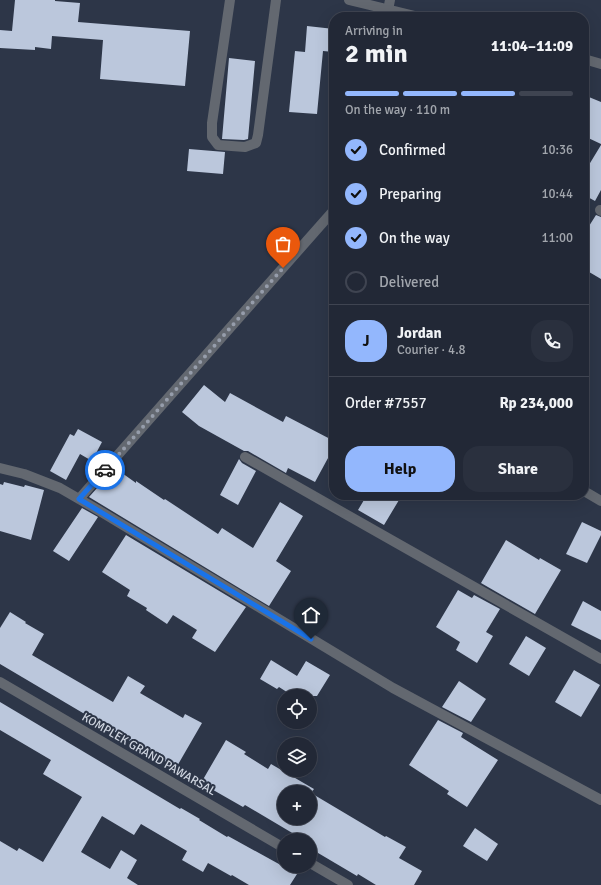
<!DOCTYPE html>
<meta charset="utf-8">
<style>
:root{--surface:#222836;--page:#2a303e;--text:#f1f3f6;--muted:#a2a6ad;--line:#3f4451;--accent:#93b7fd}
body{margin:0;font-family:Signika,sans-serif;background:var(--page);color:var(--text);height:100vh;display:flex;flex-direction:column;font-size:15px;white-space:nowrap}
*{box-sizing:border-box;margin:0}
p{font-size:13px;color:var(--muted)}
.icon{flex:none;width:22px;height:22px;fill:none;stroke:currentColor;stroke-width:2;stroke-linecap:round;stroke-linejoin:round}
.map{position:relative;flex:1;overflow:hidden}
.drawer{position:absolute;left:329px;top:12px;width:260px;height:488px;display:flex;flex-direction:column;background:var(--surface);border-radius:16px;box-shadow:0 4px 16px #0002,0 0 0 1px var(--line)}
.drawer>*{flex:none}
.fabs{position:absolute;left:277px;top:689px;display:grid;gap:8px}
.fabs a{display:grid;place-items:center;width:40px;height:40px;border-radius:50%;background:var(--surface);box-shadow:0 4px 16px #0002,0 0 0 1px var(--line);font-size:20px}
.pin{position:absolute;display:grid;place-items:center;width:34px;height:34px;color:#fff;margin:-41px -17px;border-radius:50% 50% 50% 0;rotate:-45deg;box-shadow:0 0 4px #0007}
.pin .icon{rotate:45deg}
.courier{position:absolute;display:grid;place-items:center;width:40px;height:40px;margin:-20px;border:3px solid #1a73e8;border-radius:50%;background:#fff;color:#222;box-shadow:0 1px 5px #0007}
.overview em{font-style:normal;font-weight:700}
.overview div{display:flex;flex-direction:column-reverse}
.overview{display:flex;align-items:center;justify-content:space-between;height:68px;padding:0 16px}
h1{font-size:26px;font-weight:700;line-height:30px}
.bar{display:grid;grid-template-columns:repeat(4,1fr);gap:6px 4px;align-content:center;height:48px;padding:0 16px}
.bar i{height:5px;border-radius:3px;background:var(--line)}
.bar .active{background:var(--accent)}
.bar p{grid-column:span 4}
.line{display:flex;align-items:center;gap:10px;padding:0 16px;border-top:1px solid var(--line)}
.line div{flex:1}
.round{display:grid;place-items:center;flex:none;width:42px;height:42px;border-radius:16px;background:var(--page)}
ol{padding:0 16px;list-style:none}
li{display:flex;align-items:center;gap:12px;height:44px}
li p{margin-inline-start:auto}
li .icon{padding:4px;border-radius:50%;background:var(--accent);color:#111;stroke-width:4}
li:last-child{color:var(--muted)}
li i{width:22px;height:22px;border:2px solid var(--line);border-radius:50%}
.action{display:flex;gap:8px;margin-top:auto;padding:8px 16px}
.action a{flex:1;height:46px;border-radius:16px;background:var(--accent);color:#111;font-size:16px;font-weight:700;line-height:46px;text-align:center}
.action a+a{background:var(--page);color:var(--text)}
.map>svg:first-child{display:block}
.building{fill:#bbc7dc;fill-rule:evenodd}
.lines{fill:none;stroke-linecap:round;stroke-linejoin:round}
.minor{stroke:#636870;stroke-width:10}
.done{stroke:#969dab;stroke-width:4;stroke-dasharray:0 7.2}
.route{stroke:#1a73e8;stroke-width:5}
.labels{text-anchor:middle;stroke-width:4;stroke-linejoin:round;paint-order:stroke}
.street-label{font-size:12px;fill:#cfd5e0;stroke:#2d3648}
</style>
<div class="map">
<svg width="601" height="885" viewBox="0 0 601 885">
<rect width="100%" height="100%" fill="#2d3648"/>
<path class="building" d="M15,0H55V1L80,3L78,22L190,31L185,86L100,79L103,40L52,36L51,49L35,47V50L0,48V30L12,31Z
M307,26L334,29V52L323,51L317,114L289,112L295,51L305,52Z
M229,58L255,61L248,139L244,140L222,139Z
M584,95L601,102V144L584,136Z
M601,145V190L595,201L584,195V173Z
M189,149L225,152L223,174L187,171Z
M596,215L601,217V279L584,269V234Z
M204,385L225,402L230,393L283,422L286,416L334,441V447L315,482L288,468L286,473L248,451H244L199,426L182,412Z
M78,429L102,442L92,461L80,454L66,480L50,471L70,434L74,436Z
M239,459L242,463L256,471L238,505L220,495Z
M115,468L136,483V481L164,500L165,499L218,534L222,528L253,548L280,502L303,516L276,561L291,571L269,606L89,497Z
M4,482L24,487L25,485L44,490L31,540L0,531V484L3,485Z
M367,495H402L384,525L358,510Z
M82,508L98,517L69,561L53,551Z
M582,522L601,531V535L587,563L566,554Z
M126,535L246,607L215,652L192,638L197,630L173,615L167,624L146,610L147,608L127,596L130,590L102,572Z
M506,540L539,560L540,558L561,570L535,614L481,583Z
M458,590L472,598L474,595L500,609L486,632L493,636L477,663L456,650L460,642L436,627Z
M583,601L601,611V640L571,625Z
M10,612L26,622L25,623L44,634L32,655L113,702L128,676L145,686L140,693L183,718L185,714L202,723L176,768L0,664V628Z
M526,636L546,648L529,676L509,664Z
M271,660L297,676L306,661L330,675L317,696H293L279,687L277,689L260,679Z
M574,670L600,685L581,717L555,702Z
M459,681L486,699L471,722L442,707Z
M0,702L180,809L181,808L200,819L199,820L227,837L228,836L297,874L290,885H249L232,875L231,876L208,863L203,872L182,860L187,851L141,824L134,835L102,816L81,852L110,869L121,850L137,860L127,878L138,885H0V841L17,851L19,848L43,862L82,797L43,774L51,760L0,730Z
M438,720L463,733L461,737L498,760L467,807L447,794L449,791L409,765Z
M226,740L246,752L244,754L268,769L271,764L314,789L311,793L385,837L386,836L406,847L399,858L422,871L414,885H376L358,874L357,876L313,850L315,847L310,844V840H303L294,834L245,805L243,807L201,783ZM284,792H310V818H284Z
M475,828L498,844L487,861L463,846Z"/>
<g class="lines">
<path class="minor" d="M230,0L212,123V137L218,145L245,147L256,143L258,135L276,0
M349,0L419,17
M388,10L390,0
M584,59L601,64
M600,210L601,211
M245,457L601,659
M0,468L24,474L60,488L93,507L393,688L601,800
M584,491L601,501
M79,499L334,210
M0,682L284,848
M310,863L348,885"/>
</g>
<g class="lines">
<path class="done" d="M105,470L283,268"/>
<path class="route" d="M105,470L79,499L311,639"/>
</g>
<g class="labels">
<g class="street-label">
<text transform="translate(149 754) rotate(30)" y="4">KOMPLEK GRAND PAWARSAL</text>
</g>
</g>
</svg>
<div class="fabs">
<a><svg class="icon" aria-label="locate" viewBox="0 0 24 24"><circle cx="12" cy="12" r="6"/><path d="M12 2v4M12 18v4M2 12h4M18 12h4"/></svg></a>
<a><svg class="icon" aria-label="layers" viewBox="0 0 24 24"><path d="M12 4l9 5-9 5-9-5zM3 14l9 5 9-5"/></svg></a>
<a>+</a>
<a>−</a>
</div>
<div class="pin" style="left:283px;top:268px;background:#ea580c"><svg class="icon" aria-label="bag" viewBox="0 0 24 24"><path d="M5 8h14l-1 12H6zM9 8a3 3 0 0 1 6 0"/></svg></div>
<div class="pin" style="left:311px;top:639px;background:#1f2937"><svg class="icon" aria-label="home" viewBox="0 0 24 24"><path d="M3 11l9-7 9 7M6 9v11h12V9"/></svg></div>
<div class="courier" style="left:105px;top:470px"><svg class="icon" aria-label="car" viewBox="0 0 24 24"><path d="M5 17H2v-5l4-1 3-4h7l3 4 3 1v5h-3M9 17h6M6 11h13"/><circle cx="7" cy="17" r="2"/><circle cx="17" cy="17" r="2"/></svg></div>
<section class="drawer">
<div class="overview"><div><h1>2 min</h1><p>Arriving in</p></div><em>11:04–11:09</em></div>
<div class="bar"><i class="active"></i><i class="active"></i><i class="active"></i><i></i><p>On the way · 110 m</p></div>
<ol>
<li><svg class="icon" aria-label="check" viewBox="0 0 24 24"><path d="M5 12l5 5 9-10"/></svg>Confirmed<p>10:36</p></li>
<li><svg class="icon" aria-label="check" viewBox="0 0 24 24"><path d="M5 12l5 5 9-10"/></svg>Preparing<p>10:44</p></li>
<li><svg class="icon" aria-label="check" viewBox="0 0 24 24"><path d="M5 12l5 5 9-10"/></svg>On the way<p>11:00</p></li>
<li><i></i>Delivered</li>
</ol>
<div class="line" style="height:72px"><b class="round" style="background:var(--accent);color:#111">J</b><div><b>Jordan</b><p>Courier · 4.8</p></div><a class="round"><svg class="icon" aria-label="phone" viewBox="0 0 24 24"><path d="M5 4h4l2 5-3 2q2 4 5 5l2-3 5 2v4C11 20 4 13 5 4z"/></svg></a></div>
<div class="line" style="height:52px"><div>Order #7557</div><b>Rp 234,000</b></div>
<div class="action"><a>Help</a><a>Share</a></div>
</section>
</div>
